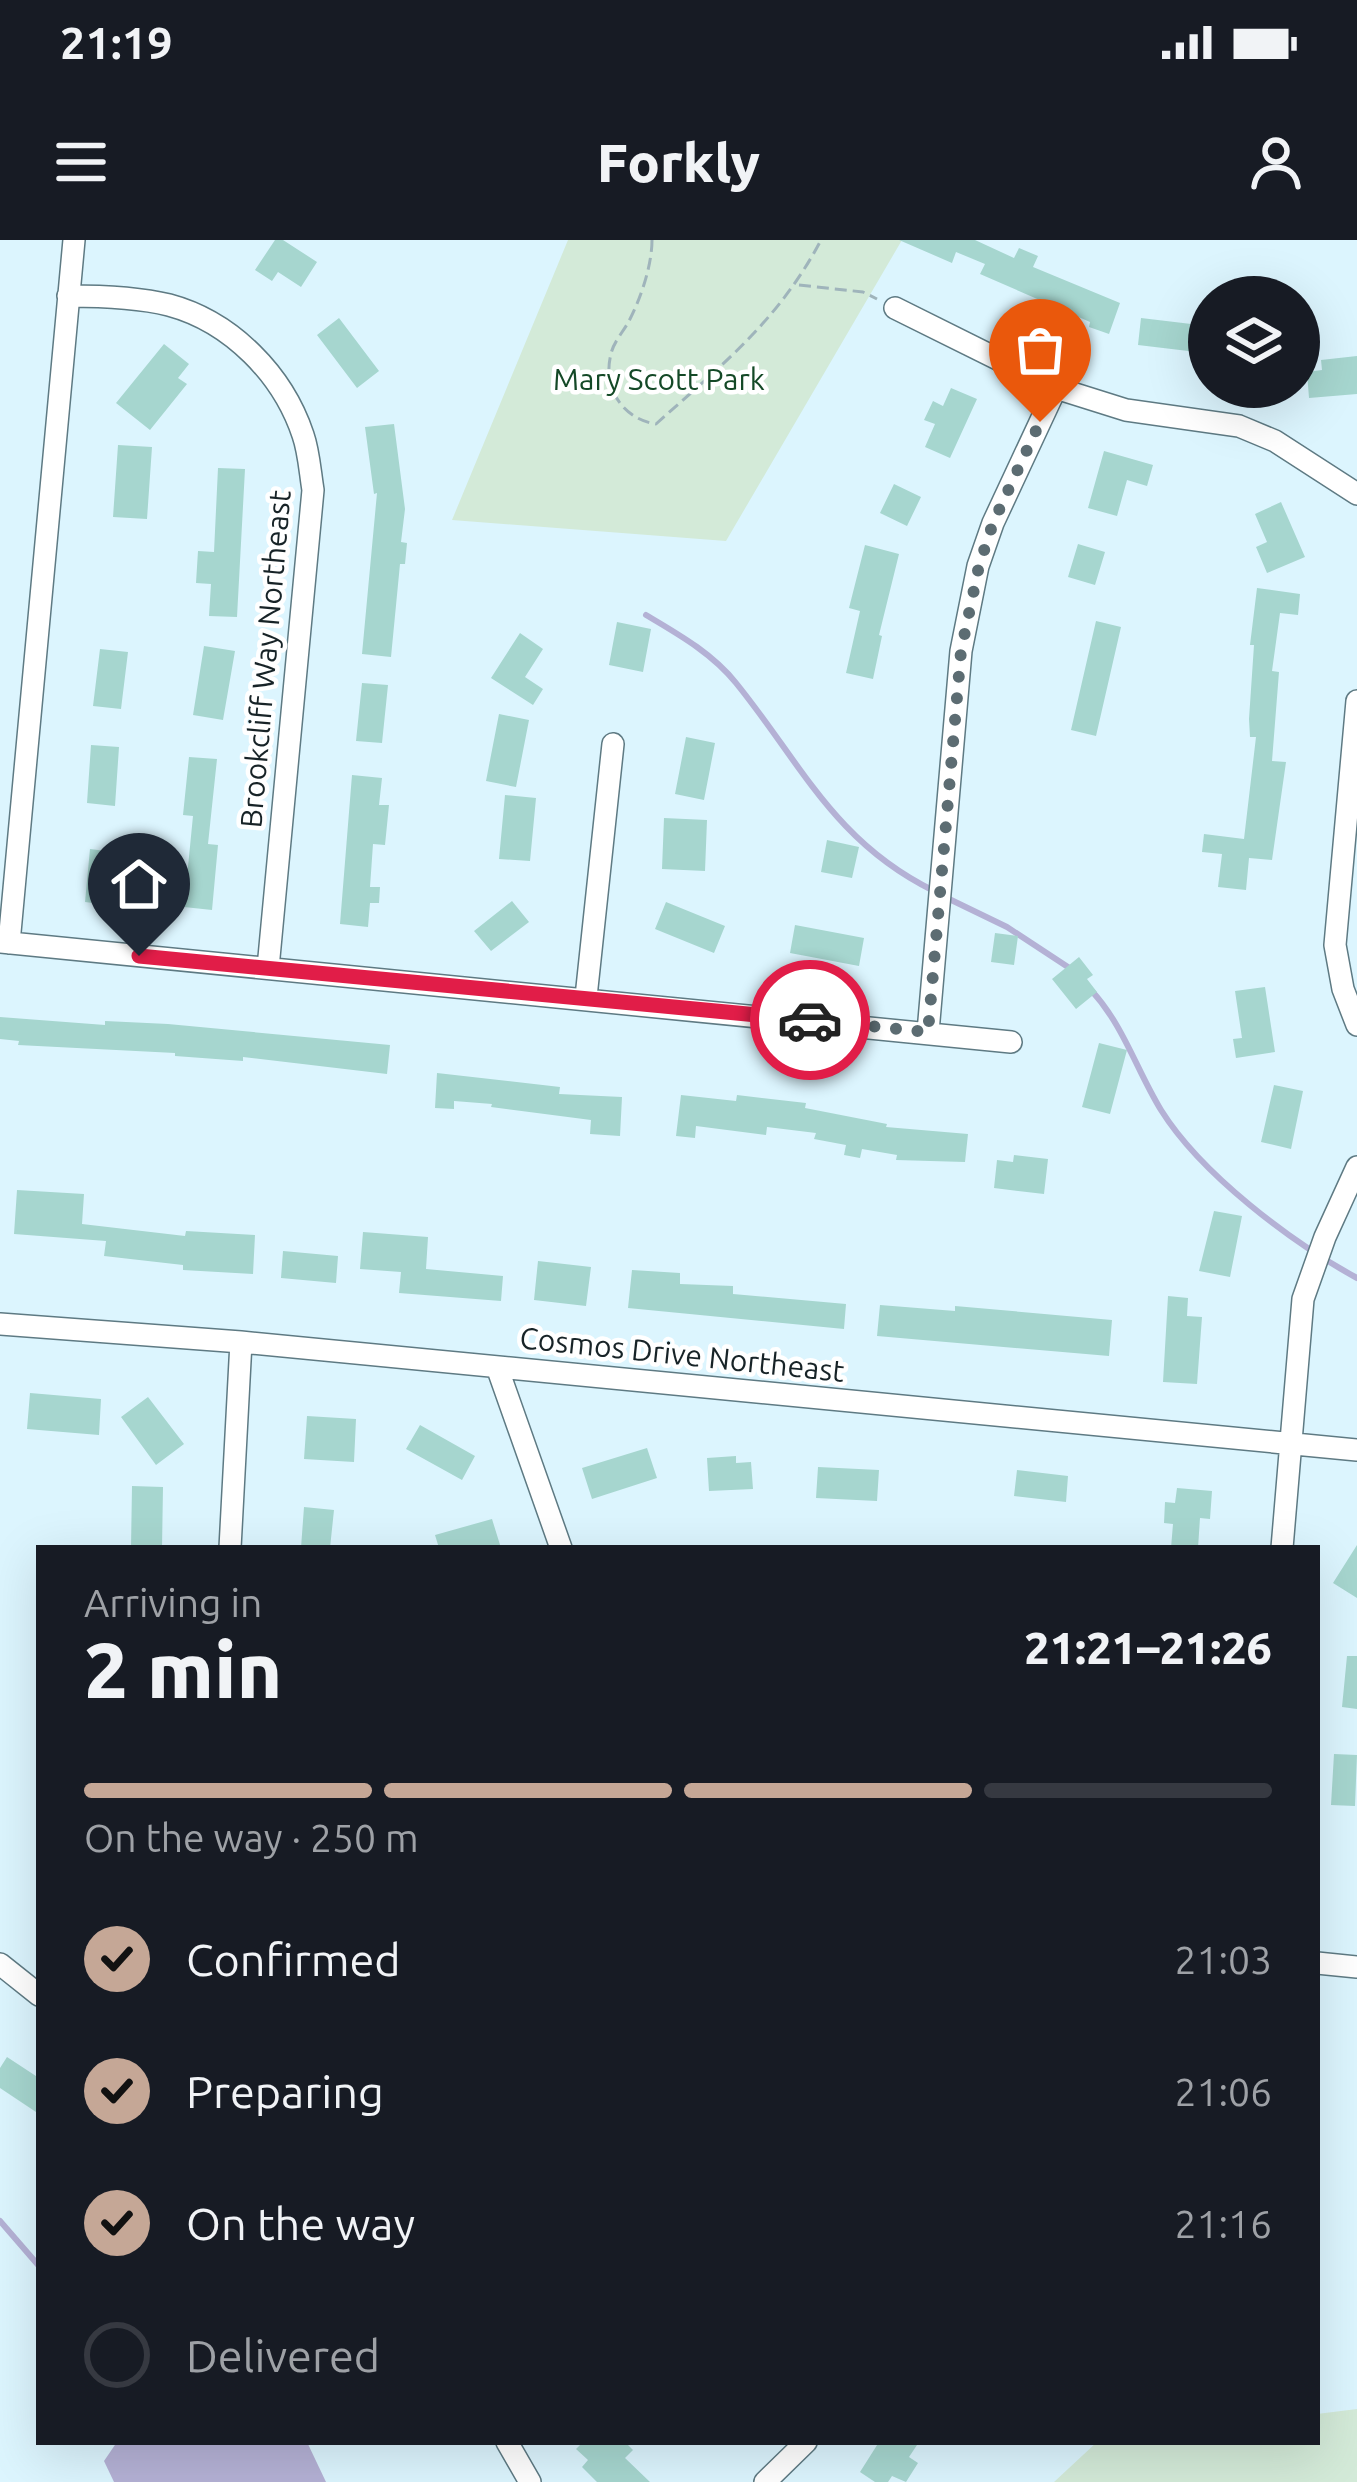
<!DOCTYPE html>
<meta charset="utf-8">
<style>
:root{--surface:#171b24;--page:#20242c;--text:#f1f3f6;--muted:#9ea1a6;--line:#363941;--accent:#c5a796}
body{margin:0;font-family:Ubuntu,sans-serif;background:var(--page);color:var(--text);height:100vh;display:flex;flex-direction:column;font-size:45px;white-space:nowrap}
*{box-sizing:border-box;margin:0}
p{font-size:39px;color:var(--muted)}
.icon{flex:none;width:66px;height:66px;fill:none;stroke:currentColor;stroke-width:2;stroke-linecap:round;stroke-linejoin:round}
.map{position:relative;flex:1;overflow:hidden}
.drawer{position:absolute;left:36px;top:1305px;width:1284px;height:900px;display:flex;flex-direction:column;background:var(--surface);border-radius:0px;box-shadow:0 12px 48px #0002}
.drawer>*{flex:none}
.tools{position:absolute;left:1188px;top:36px;display:grid;gap:24px}
.tools a{display:grid;place-items:center;width:132px;height:132px;border-radius:50%;background:var(--surface);box-shadow:0 12px 48px #0002;font-size:60px}
.pin{position:absolute;display:grid;place-items:center;width:102px;height:102px;color:#fff;margin:-123px -51px;border-radius:50% 50% 50% 0;rotate:-45deg;box-shadow:0 0 12px #0007}
.pin .icon{rotate:45deg}
.courier{position:absolute;display:grid;place-items:center;width:120px;height:120px;margin:-60px;border:9px solid #e11d48;border-radius:50%;background:#fff;color:#222;box-shadow:0 3px 15px #0007}
.summary em{font-style:normal;font-weight:800}
.summary div{display:flex;flex-direction:column-reverse}
.summary{display:flex;align-items:center;justify-content:space-between;height:204px;padding:0 48px}
h1{font-size:78px;font-weight:800;line-height:90px}
.bar{display:grid;grid-template-columns:repeat(4,1fr);gap:18px 12px;align-content:center;height:144px;padding:0 48px}
.bar i{height:15px;border-radius:9px;background:var(--line)}
.bar .selected{background:var(--accent)}
.bar p{grid-column:span 4}
ol{padding:0 48px;list-style:none}
li{display:flex;align-items:center;gap:36px;height:132px}
li p{margin-inline-start:auto}
li .icon{padding:12px;border-radius:50%;background:var(--accent);color:#111;stroke-width:4}
li:last-child{color:var(--muted)}
li i{width:66px;height:66px;border:6px solid var(--line);border-radius:50%}
.status{display:flex;justify-content:space-between;align-items:center;height:84px;padding:0 60px;background:var(--surface);direction:ltr}
.status svg{height:33px;fill:currentColor}
header{display:flex;justify-content:space-between;align-items:center;height:156px;padding:0 48px;background:var(--surface);font-size:54px;font-weight:800}
.map>svg:first-child{display:block}
.green{fill:#d3ead8}
.water{fill:#b4b1d5}
.lines{fill:none;stroke-linecap:round;stroke-linejoin:round}
.stream{stroke:#b4b1d5;stroke-width:6}
.building{fill:#a6d6cf}
.minor-casing{stroke:#5e7a83;stroke-width:24}
.path{stroke:#9fb4bb;stroke-width:3;stroke-dasharray:12 6;stroke-linecap:butt}
.minor{stroke:#fff;stroke-width:21}
.done{stroke:#5c6c72;stroke-width:12;stroke-dasharray:0 21.6}
.route{stroke:#e11d48;stroke-width:15}
.labels{text-anchor:middle;stroke-width:9;stroke-linejoin:round;paint-order:stroke}
.park-label{font-size:30px;fill:#144927;stroke:#fff}
.street-label{font-size:30px;fill:#172327;stroke:#fff}
</style>
<div class="status"><b>21:19</b><svg viewBox="0 0 49 12"><path d="M0 12V9h3v3zM5 12V6h3v6zM10 12V3h3v9zM15 12V0h3v12zM26 1h20v11H26zM47 4h2v5h-2z"/></svg></div>
<header><svg class="icon" aria-label="menu" viewBox="0 0 24 24"><path d="M4 6h16M4 12h16M4 18h16"/></svg>Forkly<svg class="icon" aria-label="person" viewBox="0 0 24 24"><circle cx="12" cy="8" r="4"/><path d="M4 21q1-7 8-7t8 7"/></svg></header>
<div class="map">
<svg width="1357" height="2242" viewBox="0 0 1357 2242">
<rect width="100%" height="100%" fill="#dcf5fe"/>
<path class="green" d="M568,0H902L726,301L452,280Z
M1357,2169V2242H1054L1097,2202H1317V2174Z"/>
<path class="water" d="M117,2202H307L326,2242H114L104,2221Z"/>
<g class="lines">
<path class="stream" d="M646,375C678,394 712,413 736,443C801,523 834,602 934,651
M945,657L1007,687L1074,731
M1091,750C1124,786 1136,829 1161,870C1201,934 1291,1002 1357,1038
M0,1981L39,2026"/>
</g>
<path class="building" d="M275,0H283L317,22L301,47L278,32L272,41L255,30Z
M899,0H975L1014,18L1019,8L1038,16L1033,27L1120,63L1109,94L1089,87L1090,82L980,34L985,24L956,12L952,23Z
M339,78L379,131L357,148L317,95Z
M1141,78L1208,86L1205,113L1138,105Z
M164,104L189,124L178,138L187,144L150,190L116,163Z
M1357,116V154L1309,158L1307,132L1322,130L1321,120Z
M951,148L977,159L950,218L925,207L935,184L924,180L933,161L943,166Z
M394,184L405,269L401,302L407,303L405,324H400L391,417L362,414L377,253L374,254L365,187Z
M118,205L152,207L147,279L113,277Z
M1104,211L1153,225L1147,246L1127,240L1117,276L1088,268Z
M218,228L245,229L237,377L209,376L211,344L196,343L198,311L214,312Z
M894,244L921,257L907,286L880,273Z
M1281,262L1305,317L1267,333L1256,307L1267,302L1255,274Z
M1078,304L1105,312L1095,345L1068,337Z
M865,305L899,314L879,395L882,396L873,439L846,433L860,371L849,368Z
M1257,348L1300,354L1298,375L1280,373L1272,431L1279,432L1272,521L1286,522L1272,620L1249,618L1246,650L1218,647L1222,614L1202,612L1204,594L1244,599L1256,497H1250L1249,479L1254,405H1250Z
M1096,381L1121,387L1096,496L1071,490Z
M617,382L651,389L643,432L609,425Z
M520,393L543,409L525,437L543,449L533,465L491,438Z
M204,406L235,411L223,480L193,475Z
M100,409L128,412L121,469L93,466Z
M362,443L388,445L382,503L356,501Z
M499,474L529,480L516,547L486,541Z
M686,497L715,503L704,560L675,554Z
M91,505L119,507L115,566L87,563Z
M189,517L217,519L208,604L218,605L212,670L184,667L193,576L183,575Z
M352,535L382,538L379,565H389L385,605L373,604L370,647H380L379,663H370L368,687L340,684Z
M505,555L536,558L530,621L499,619Z
M664,578L707,580L705,631L662,629Z
M827,600L859,607L852,638L821,632Z
M90,609L114,612L109,665L85,662Z
M512,661L529,682L491,711L474,691Z
M666,662L725,686L714,713L655,689Z
M795,685L864,698L859,726L790,713Z
M995,693L1018,696L1014,725L991,722Z
M1079,717L1093,735L1087,739L1097,752L1076,769L1052,739Z
M1265,747L1275,812L1236,818L1233,799L1242,798L1235,751Z
M0,777L105,785V781L168,784L390,805L387,834L243,817V821L175,816V813L18,805L19,801L0,799Z
M1099,803L1127,810L1110,874L1082,867Z
M437,833L560,847L559,854L622,857L620,896L590,894L591,880L491,867L492,864L454,861V869L435,868Z
M1274,845L1303,851L1291,909L1261,902Z
M681,855L736,861L737,855L806,863L805,868L887,884L886,887L968,894L965,922L896,920L897,915L862,909L860,918L844,915L846,905L814,899L816,893L767,887L766,895L696,886L695,898L676,896Z
M1014,915L1048,919L1044,954L994,948L997,920L1013,922Z
M17,950L84,954L82,984L185,996L186,991L255,995L253,1034L183,1030V1025L104,1016L106,1001L14,994Z
M1214,971L1242,976L1230,1037L1199,1031Z
M363,992L428,997L426,1029L503,1036L501,1061L399,1053L401,1032L360,1029Z
M283,1011L338,1016L336,1043L281,1038Z
M538,1021L591,1027L586,1066L534,1060Z
M632,1030L680,1033V1044L733,1046V1054L846,1064L844,1089L628,1068Z
M1168,1056L1188,1058L1187,1076L1202,1077L1197,1144L1163,1142Z
M880,1065L955,1071V1066L1112,1080L1109,1116L877,1096Z
M30,1153L101,1159L99,1195L27,1189Z
M148,1157L184,1204L156,1225L121,1177Z
M307,1176L356,1179L354,1222L304,1219Z
M420,1185L475,1216L462,1240L406,1209Z
M647,1208L657,1238L592,1259L582,1228Z
M736,1216V1223L751,1222L753,1249L709,1251L707,1218Z
M818,1227L879,1230L877,1261L816,1258Z
M1017,1230L1068,1236L1066,1262L1014,1256Z
M132,1246L163,1247L162,1308H131Z
M1177,1248L1212,1251L1210,1279L1200,1278L1198,1308H1171L1173,1284L1164,1283L1165,1262L1175,1263Z
M304,1267L334,1270L330,1308H301Z
M492,1279L501,1308H439L435,1295Z
M1357,1305V1358L1333,1343Z
M1347,1416H1357V1469L1342,1467Z
M1334,1514L1357,1515L1355,1566L1331,1565Z
M7,1817L39,1838V1874L0,1848V1828Z
M583,2202H625L633,2210L625,2218L650,2242H597L582,2227L588,2220L576,2209Z
M879,2202H919L909,2217L918,2223L906,2242L892,2236L888,2242H875L860,2232Z"/>
<g class="lines">
<g class="minor-casing">
<path id="minor" d="M68,56C101,56 137,57 169,65C232,82 283,135 303,195C309,212 310,232 313,250L268,728
M895,68L1056,148L1126,170L1239,186L1275,201L1357,254
M1357,461L1335,705L1343,749L1357,785
M0,702L1011,802
M9,703L74,0
M586,757L613,504
M928,792L961,411L978,326L993,283L1056,148
M0,1084L241,1102L1357,1210
M497,1127L561,1308
M230,1308L241,1102
M1282,1308L1303,1059L1325,997L1357,927
M1317,1723L1357,1727
M0,1724L39,1755
M507,2202L530,2242
M765,2242L806,2202"/>
</g>
<path class="path" d="M652,0C652,25 641,58 629,81C623,92 613,103 611,114C602,148 623,179 656,184C722,125 779,80 821,0
M799,45L863,52L877,59"/>
<use href="#minor" class="minor"/>
</g>
<g class="lines">
<path class="done" d="M810,780L928,792L961,411L979,326L993,283L1040,182"/>
<path class="route" d="M139,716L810,780"/>
</g>
<g class="labels">
<g class="park-label">
<text x="659" y="150">Mary Scott Park</text>
</g>
<g class="street-label">
<text transform="translate(266 419) rotate(-85)" y="10">Brookcliff Way Northeast</text>
<text transform="translate(682 1115) rotate(6)" y="10">Cosmos Drive Northeast</text>
</g>
</g>
</svg>
<div class="tools">
<a><svg class="icon" aria-label="layers" viewBox="0 0 24 24"><path d="M12 4l9 5-9 5-9-5zM3 14l9 5 9-5"/></svg></a>
</div>
<div class="pin" style="left:1040px;top:182px;background:#ea580c"><svg class="icon" aria-label="bag" viewBox="0 0 24 24"><path d="M5 8h14l-1 12H6zM9 8a3 3 0 0 1 6 0"/></svg></div>
<div class="pin" style="left:139px;top:716px;background:#1f2937"><svg class="icon" aria-label="home" viewBox="0 0 24 24"><path d="M3 11l9-7 9 7M6 9v11h12V9"/></svg></div>
<div class="courier" style="left:810px;top:780px"><svg class="icon" aria-label="car" viewBox="0 0 24 24"><path d="M5 17H2v-5l4-1 3-4h7l3 4 3 1v5h-3M9 17h6M6 11h13"/><circle cx="7" cy="17" r="2"/><circle cx="17" cy="17" r="2"/></svg></div>
<section class="drawer">
<div class="summary"><div><h1>2 min</h1><p>Arriving in</p></div><em>21:21–21:26</em></div>
<div class="bar"><i class="selected"></i><i class="selected"></i><i class="selected"></i><i></i><p>On the way · 250 m</p></div>
<ol>
<li><svg class="icon" aria-label="check" viewBox="0 0 24 24"><path d="M5 12l5 5 9-10"/></svg>Confirmed<p>21:03</p></li>
<li><svg class="icon" aria-label="check" viewBox="0 0 24 24"><path d="M5 12l5 5 9-10"/></svg>Preparing<p>21:06</p></li>
<li><svg class="icon" aria-label="check" viewBox="0 0 24 24"><path d="M5 12l5 5 9-10"/></svg>On the way<p>21:16</p></li>
<li><i></i>Delivered</li>
</ol>
</section>
</div>
